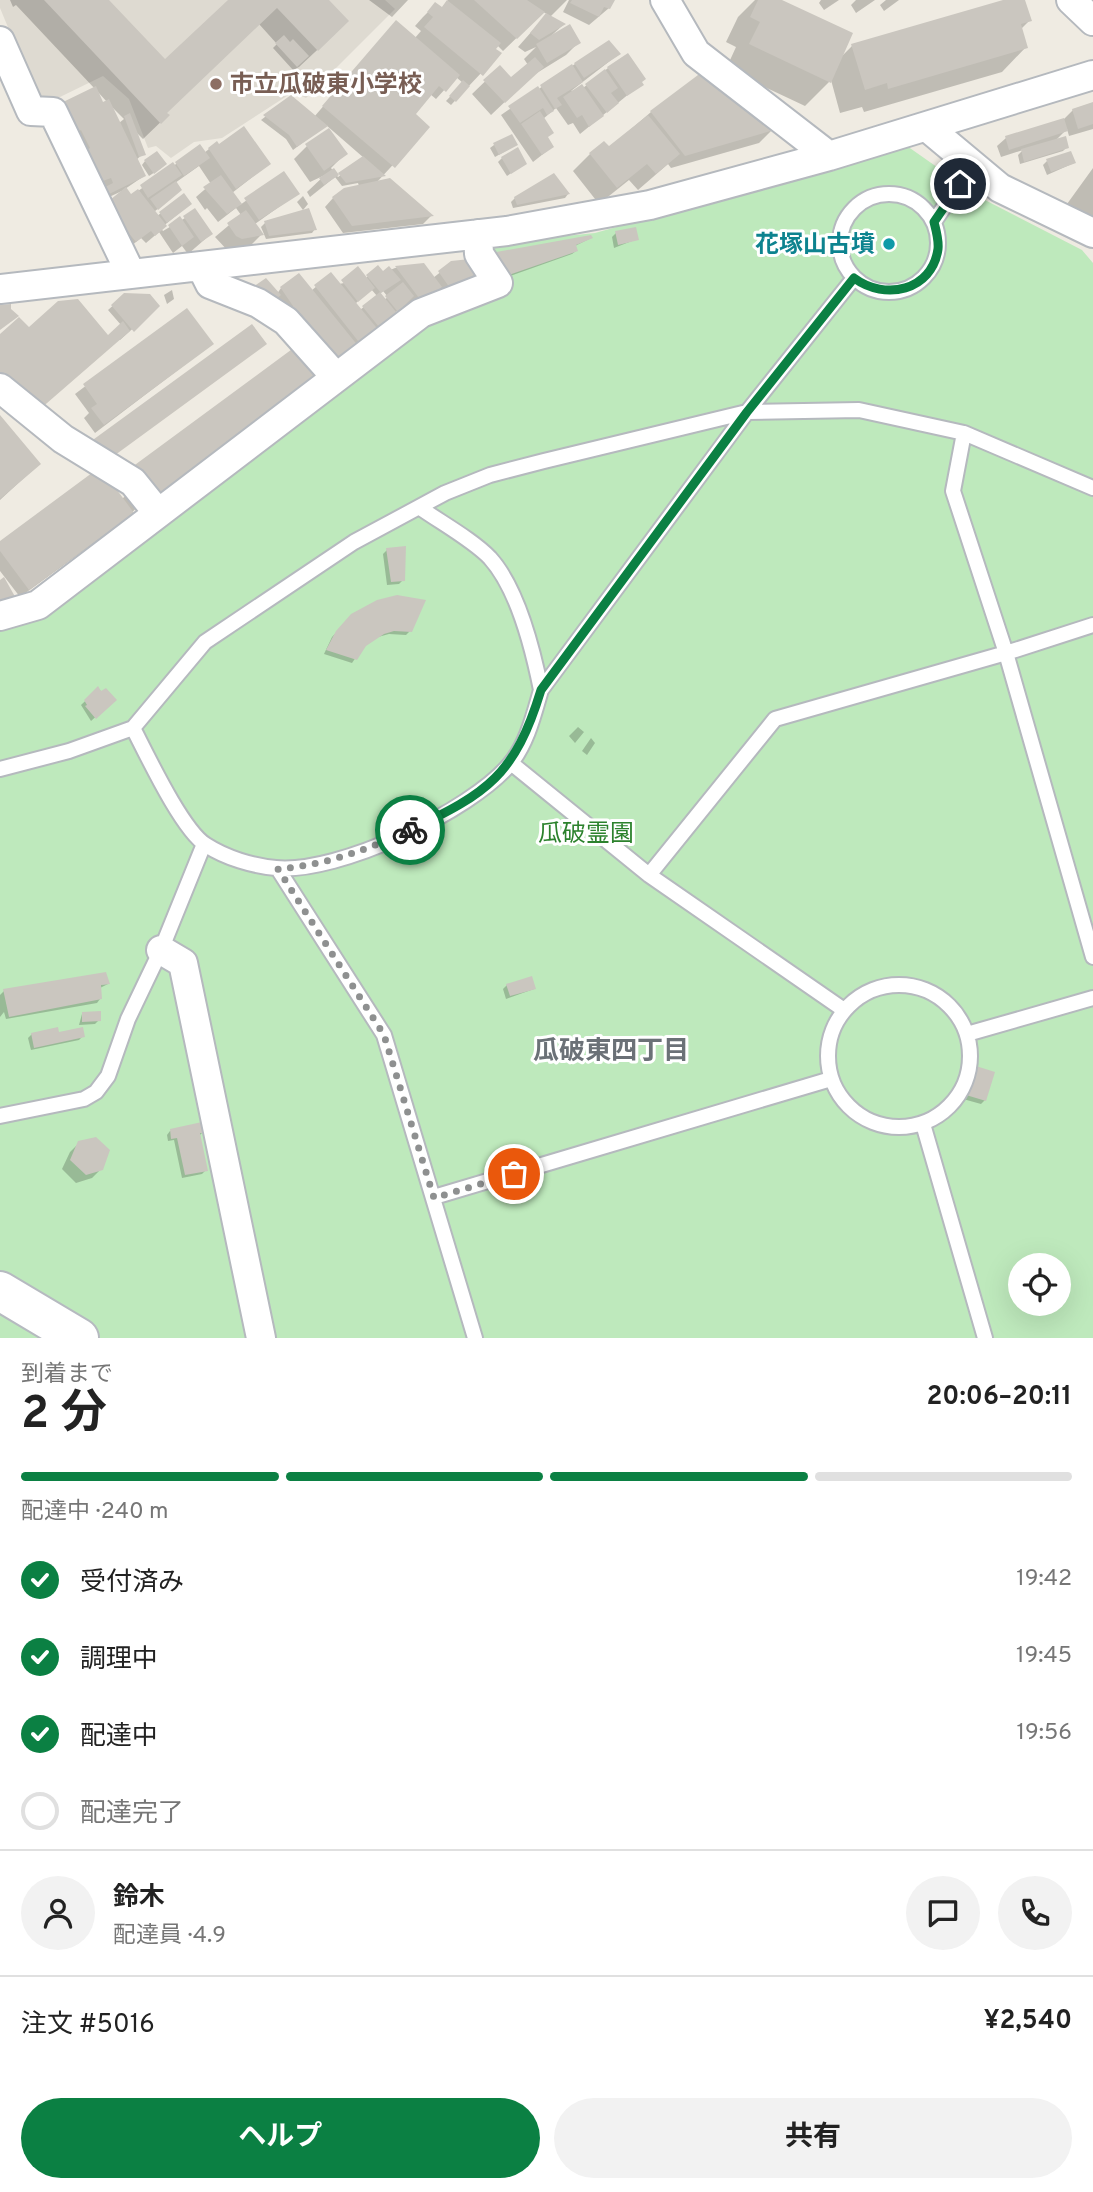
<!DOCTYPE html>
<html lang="ja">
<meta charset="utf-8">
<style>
:root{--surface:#fff;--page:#f2f2f2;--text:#222;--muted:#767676;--line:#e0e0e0;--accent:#0b8043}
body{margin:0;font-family:Overpass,"Noto Sans JP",sans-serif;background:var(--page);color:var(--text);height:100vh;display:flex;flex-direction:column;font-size:26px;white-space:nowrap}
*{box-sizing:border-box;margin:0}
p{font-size:23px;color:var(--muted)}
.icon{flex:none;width:38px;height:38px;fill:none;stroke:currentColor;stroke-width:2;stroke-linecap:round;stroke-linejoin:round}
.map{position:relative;height:1338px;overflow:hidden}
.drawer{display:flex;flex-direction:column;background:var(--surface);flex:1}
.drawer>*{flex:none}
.buttons{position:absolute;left:1008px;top:1253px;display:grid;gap:14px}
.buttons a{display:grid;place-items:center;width:63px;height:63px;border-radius:50%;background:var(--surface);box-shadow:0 7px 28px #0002;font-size:35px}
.pin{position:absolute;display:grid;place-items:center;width:60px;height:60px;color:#fff;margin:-30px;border:4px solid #fff;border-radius:50%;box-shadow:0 2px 7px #0007}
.courier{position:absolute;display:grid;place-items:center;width:70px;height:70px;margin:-35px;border:5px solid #0b8043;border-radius:50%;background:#fff;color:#222;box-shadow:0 2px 9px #0007}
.summary em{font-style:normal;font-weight:700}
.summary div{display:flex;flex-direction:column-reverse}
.summary{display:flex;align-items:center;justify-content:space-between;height:119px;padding:0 21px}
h1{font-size:46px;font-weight:700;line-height:52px}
.bar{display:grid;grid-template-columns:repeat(4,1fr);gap:10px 7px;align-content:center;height:84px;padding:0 21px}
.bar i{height:9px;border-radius:5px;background:var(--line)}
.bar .on{background:var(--accent)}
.bar p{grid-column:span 4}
.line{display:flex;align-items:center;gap:18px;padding:0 21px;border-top:2px solid var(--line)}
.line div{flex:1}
.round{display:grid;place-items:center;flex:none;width:74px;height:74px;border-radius:37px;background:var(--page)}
ol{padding:0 21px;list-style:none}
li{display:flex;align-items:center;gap:21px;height:77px}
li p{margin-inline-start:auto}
li .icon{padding:7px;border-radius:50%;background:var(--accent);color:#fff;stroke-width:4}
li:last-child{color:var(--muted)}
li i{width:38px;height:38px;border:4px solid var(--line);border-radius:50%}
.button{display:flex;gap:14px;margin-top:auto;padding:14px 21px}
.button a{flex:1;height:80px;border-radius:42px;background:var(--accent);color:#fff;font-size:28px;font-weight:700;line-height:80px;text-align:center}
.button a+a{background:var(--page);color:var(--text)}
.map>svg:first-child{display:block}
.education{fill:#dedad1}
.green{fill:#bee9bc;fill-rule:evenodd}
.shadow{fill:#0003;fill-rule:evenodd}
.building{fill:#cac6bf}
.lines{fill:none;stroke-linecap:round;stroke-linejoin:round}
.lane-casing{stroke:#b5b9be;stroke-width:18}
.street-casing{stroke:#b5b9be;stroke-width:32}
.secondary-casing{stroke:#b6bac0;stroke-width:42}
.lane{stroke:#fff;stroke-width:14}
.street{stroke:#fff;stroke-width:28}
.secondary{stroke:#fff;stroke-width:38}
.done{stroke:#8e9090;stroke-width:7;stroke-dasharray:0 12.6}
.route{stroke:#0b8043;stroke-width:9}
.education-dot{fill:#8d6e63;stroke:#fff;stroke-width:2.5}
.culture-dot{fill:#0f9aa8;stroke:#fff;stroke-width:2.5}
.labels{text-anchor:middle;stroke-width:6;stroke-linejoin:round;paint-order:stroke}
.education-label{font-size:24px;font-weight:bold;fill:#785e54;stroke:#fff;text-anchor:start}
.culture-label{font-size:24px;font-weight:bold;fill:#0d838f;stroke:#fff;text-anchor:end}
.park-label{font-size:24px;fill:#2c822d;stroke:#fff}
.neighbourhood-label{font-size:26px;font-weight:bold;fill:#6b7177;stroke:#fff}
</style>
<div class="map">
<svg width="1093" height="1338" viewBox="0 0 1093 1338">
<rect width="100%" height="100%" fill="#efebe2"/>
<path class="education" d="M0,0H385L395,9L306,98L293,92L222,138L194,142L171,158L156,146L148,148L129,99L103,76L60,97H37L0,8Z"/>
<path class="green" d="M907,146L981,198L1082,250L1093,263V1338H0V626L423,321L489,244L595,233ZM1020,1265H1059V1304H1020Z"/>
<path class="shadow" d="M10,0H106L165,62L230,0H327L330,38L299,67L293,70L273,48L277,44L259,24L165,113L167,116L143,139L134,130L143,154L136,160L144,176L125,189L131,196L200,147L204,153L209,149L269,164L232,193L240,205L283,174L297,194L255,224L262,234L249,247L229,252L215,237L241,215L236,208L218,222L207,208L205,210L196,197L211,184L199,166L175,183L180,190L154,212L157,216L184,196L190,204L161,228L163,231L185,218L211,234L188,254L182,246L173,253L159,232L146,243L141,238L126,250L98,214L122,191L94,204L68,142L95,89L16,5L13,7ZM97,91L107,102L102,104ZM112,107L124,119L119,123Z
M369,0H408L392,17Z
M448,0H567L550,17L563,25L552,35L579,42L566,55L532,76L491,115L472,94L500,67L511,79L528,65L524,59L536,47L525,52L518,47L547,14L543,12L503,51L497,45L494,49L499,54L451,105L446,101L463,83L456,77L436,99L430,94L413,114L428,127L377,182L431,216L423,224L343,233L325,207L333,198L359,186L358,183L342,186L335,177L310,197L307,192L325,175L310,182L294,159L307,146L345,154L331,168L338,177L364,158L326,125L293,150L286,139L261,120L291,97L314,117L388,31L414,39L421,31L415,26L423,17L436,4L441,9Z
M569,0H613L609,8L589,25L563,12Z
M755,0H778L841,57L852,46L1009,0H1024L1030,20L1021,29L1026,47L1002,72L864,112L862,107L840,113L831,80L805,106L726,69L736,47L726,42L738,17Z
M821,0H839L824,10L819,3Z
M875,0L856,13L851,5L856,0Z
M886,0H899L884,11L880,5Z
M619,54L571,91L583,88L608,68L641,84L580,134L573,123L568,125L556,108L543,119L546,138L552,147L533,162L501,115L575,64Z
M1093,104V129L1069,136L1067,129L1055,141L1067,147L1063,151L1020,164L1018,155L1023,150L1001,157L997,146L1006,138L1063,120L1073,110Z
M651,112L772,130L759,143L671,168L668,164L638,190L629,180L599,204L573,171L590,154L608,149Z
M494,145H516L495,157L490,148Z
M502,158L525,164L507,176L498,162Z
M145,161L161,168L149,176L142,165Z
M1047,161L1074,163L1047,175L1043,165Z
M1093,168V248L1062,226L1074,209L1067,204Z
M568,194L565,198L513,208L511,202L515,198Z
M303,196L308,204L303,210L297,202Z
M308,210L315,229L312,233L266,239L261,227L265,223Z
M616,233L637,239L614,248L612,237Z
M591,238L575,246L576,251L572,254L502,279L488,258Z
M452,263L477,275L408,314L402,306L360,349L299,346L270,304L281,288L311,291L331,274L339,284L365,279L378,267L383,273L395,268L424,265L433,278ZM371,289L377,296L360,310L355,304ZM383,291L388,297L384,300L379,294Z
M172,290L174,299L167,304L164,295Z
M125,295L158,306L120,340L0,336L29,329L108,337L121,325L108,310Z
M186,310L212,344L95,433L84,418L89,413L75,394Z
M0,418L39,464L0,500Z
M134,488L140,504L124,521L20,597L0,571V543L122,499Z
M387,550L403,580L399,584L387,585L383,554Z
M352,616L410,631L406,635L389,634L378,637L363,647L352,663L324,654L332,637Z
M98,689L114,700L91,721L81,705Z
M578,727L584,732L575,743L569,736Z
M591,738L595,743L587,755L582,751Z
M108,984L100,988V999L97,1003L6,1019L4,1012L0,1017V995L4,991Z
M507,985L534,989L506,999L503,989Z
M82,1014L99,1020L95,1024L79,1025Z
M32,1034H58L83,1036L79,1040L31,1050L28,1038Z
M977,1068L985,1100L981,1104L963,1099Z
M170,1131L203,1132L199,1136L206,1170L202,1174L182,1178L174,1140L168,1141L167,1135Z
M79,1143L101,1169L92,1178L76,1183L62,1169L70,1152Z"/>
<path class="building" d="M44,0H109L165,59L228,0H329L349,21L318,51L277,8L167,113L170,115L161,124Z
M447,0L501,43L496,49L502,53L483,76L424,27L433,17L427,12L435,2L442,7Z
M474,0H527L545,12L517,39Z
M572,0H615L610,9L604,7L599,17L570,3Z
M758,0H782L853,33L831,83L749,44L760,22L750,17Z
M1003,0H1025L1032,21L1021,24L1028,48L888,89L887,83L865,90L851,44Z
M546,13L566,24L539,40L530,33Z
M396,20L460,75L446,92L439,86L416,114L430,127L395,168L322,106Z
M570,24L581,43L547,63L536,44Z
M284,35L290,42L293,39L309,56L297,67L275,43Z
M609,40L621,54L584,78L574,63Z
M628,53L646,79L642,82L644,85L627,96L607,67Z
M535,57L544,67L505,103L483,80L500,65L511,77Z
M572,64L583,82L557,98L562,105L555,109L540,85Z
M605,69L618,88L611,93L619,103L607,113L585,84Z
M702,72L774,130L685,156L650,111Z
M463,80L470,86L456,102L449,96Z
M582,84L604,116L589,127L582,115L577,118L563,97Z
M96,86L103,102L109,99L146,176L103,197L99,190L113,183L111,178L103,181L98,170L90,173L81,153L90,148L81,130L74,134L59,104Z
M538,86L554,111L547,115L543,108L520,123L508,106Z
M291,95L328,126L297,147L289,135L263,115Z
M1093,102V124L1078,129L1072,109Z
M540,111L554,133L548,137L554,147L542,155L521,124Z
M130,113L146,155L139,157L124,116Z
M648,115L680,154L656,174L647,164L617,188L589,153L604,141L609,146Z
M1064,118L1068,131L1009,150L1005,136Z
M244,126L271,164L236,189L208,148L217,141L219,144Z
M329,128L348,154L324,171L305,144Z
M512,134L518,145L499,155L493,143Z
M1066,136L1069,148L1024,162L1021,149Z
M200,144L210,158L184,176L175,162Z
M518,147L527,164L511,174L501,157Z
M157,151L167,164L154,174L144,160Z
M1071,151L1076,163L1051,172L1046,159Z
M363,156L386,176L346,183L338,173Z
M173,162L182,175L148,198L140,185Z
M334,168L339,175L324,185L319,178Z
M284,171L300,194L259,220L244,198Z
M554,173L570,194L517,205L514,197Z
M221,175L242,204L227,214L203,187Z
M390,178L434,216L352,226L332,197L344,188Z
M176,181L182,190L158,210L150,199Z
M126,187L131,194L138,189L167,226L155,236L151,231L136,242L105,204Z
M184,193L192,204L167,223L159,212Z
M195,208L213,234L201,242L183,216Z
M309,208L317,230L269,236L264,221Z
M246,210L260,229L264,235L242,239L236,236L227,223Z
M180,216L194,237L182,246L168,225Z
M636,227L639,240L618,245L615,231Z
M591,235L593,238L576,245L578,251L506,276L491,253Z
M470,259L479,275L452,291L438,271L451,261Z
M424,263L442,287L422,302L395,266Z
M378,265L383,271L389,266L401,280L381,293L366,275Z
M358,266L375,288L358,302L341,280Z
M331,272L380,332L362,346L314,285Z
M299,273L359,347L337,364L291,308L293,306L280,287Z
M266,278L281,295L276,299L253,287Z
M403,282L414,296L398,312L385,296Z
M380,292L396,312L379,327L362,306Z
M124,293L150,294L160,306L134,332L111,305Z
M78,299L108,335L123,321L130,331L39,410L0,378V334L19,317L29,327L58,301Z
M11,304V309L19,316L0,330V305Z
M187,308L214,344L104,425L91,408L97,404L83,384Z
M252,324L267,344L111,458L90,442Z
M299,344L320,380L160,501L128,470Z
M0,415L41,464L0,499Z
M100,467L134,513L29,590L0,551V541Z
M406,546L405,581L391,582L386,548Z
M4,577L18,602L0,604V580Z
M397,595L426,600L412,632L394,631L384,634L366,646L357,660L326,650L336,631L351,614L377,600Z
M98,686L101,691L106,688L117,700L96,719L85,706L87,705L84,700Z
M106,972L110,984L101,985L102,999L9,1017L3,989Z
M532,976L536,989L510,996L506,984Z
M101,1011V1021L82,1022V1012Z
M58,1027L59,1032L83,1027L85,1037L34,1048L31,1033Z
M976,1066L995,1072L986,1101L966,1095Z
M202,1122L205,1133H200L208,1171L185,1175L177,1138L171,1139L170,1129Z
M96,1137L110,1150L103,1170L86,1175L70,1160L78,1141Z"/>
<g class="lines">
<g class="lane-casing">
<path id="lane" d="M840 243a49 49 0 1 1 98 0a49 49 0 1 1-98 0Z
M934,222L973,164
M964,433L953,491L1006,653L1093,957
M419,507C440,522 473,540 490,558C518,589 533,650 541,690
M133,728C147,755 182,830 206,845C226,858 253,866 276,868C338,874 471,811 510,764C527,744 534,714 541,690L747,412L854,278
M511,763L649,875L844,1010
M0,769L69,751L133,728L205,642L354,542L445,493L490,475L544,461L747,412L859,410L964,433L1093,488
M278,869L384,1035L475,1338
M649,875L775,719L1006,653L1093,625
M828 1056a71 71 0 1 1 142 0a71 71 0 1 1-142 0Z
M967,1034L1093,998
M0,1116L84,1099L96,1092L108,1076L128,1019L161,950L204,844
M923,1124L985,1338
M434,1197L831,1079"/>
</g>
<g class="street-casing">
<path id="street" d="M665,0L696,53L829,156
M1071,0L1093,21
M0,41L31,111L53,112L131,274
M927,127L1000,188L1093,233
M201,266L210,284L258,303L286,321L336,377
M0,289L507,231L650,205L829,156L1093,75
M0,388L63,439L133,482L158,513
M0,616L38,605L421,313L498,283L479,254L478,234
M161,950L183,963L261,1338"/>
</g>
<g class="secondary-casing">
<path id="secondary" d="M0,1291L79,1338"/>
</g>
<use href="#lane" class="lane"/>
<use href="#street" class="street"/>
<use href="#secondary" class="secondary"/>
</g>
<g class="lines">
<path class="done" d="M410,830C366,850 326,865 278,869L384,1035L434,1198L514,1174"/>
<path class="route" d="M410,830C488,793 515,775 541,690L747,412L854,278C885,301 932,291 938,249C939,240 936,230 934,222L960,184"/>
</g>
<circle class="education-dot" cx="216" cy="84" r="7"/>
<circle class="culture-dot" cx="889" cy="244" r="7"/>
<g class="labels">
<g class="education-label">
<text x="230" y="92">市立瓜破東小学校</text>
</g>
<g class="culture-label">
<text x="875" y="252">花塚山古墳</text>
</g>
<g class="park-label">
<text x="586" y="841">瓜破霊園</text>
</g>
<g class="neighbourhood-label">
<text x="611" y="1059">瓜破東四丁目</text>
</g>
</g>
</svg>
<div class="buttons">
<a><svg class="icon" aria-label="locate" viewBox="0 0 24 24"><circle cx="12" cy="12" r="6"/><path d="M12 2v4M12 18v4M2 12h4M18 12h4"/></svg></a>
</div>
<div class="pin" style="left:514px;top:1174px;background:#ea580c"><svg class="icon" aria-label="bag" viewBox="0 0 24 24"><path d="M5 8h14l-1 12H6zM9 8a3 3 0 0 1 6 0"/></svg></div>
<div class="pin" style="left:960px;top:184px;background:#1f2937"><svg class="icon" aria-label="home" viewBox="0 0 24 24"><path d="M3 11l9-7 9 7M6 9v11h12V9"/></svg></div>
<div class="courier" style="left:410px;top:830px"><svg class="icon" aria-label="bike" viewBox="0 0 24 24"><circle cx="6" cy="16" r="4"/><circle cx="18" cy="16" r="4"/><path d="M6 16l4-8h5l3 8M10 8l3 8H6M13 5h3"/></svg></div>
</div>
<section class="drawer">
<div class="summary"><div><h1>2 分</h1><p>到着まで</p></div><em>20:06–20:11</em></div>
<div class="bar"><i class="on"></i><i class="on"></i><i class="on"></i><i></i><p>配達中 · 240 m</p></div>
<ol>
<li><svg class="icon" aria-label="check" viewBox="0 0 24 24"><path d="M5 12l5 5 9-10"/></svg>受付済み<p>19:42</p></li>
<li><svg class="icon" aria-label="check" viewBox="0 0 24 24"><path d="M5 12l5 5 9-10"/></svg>調理中<p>19:45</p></li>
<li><svg class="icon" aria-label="check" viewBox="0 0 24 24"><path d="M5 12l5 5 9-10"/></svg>配達中<p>19:56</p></li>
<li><i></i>配達完了</li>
</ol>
<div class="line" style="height:126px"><a class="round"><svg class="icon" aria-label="person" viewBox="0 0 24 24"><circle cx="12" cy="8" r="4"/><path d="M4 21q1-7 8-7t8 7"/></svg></a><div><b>鈴木</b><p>配達員 · 4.9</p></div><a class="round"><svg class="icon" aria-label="chat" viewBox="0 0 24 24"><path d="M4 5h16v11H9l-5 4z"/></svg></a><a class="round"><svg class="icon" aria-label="phone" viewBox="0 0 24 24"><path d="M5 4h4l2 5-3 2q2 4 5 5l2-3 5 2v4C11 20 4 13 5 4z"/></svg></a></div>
<div class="line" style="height:91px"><div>注文 #5016</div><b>¥2,540</b></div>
<div class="button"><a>ヘルプ</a><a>共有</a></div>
</section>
